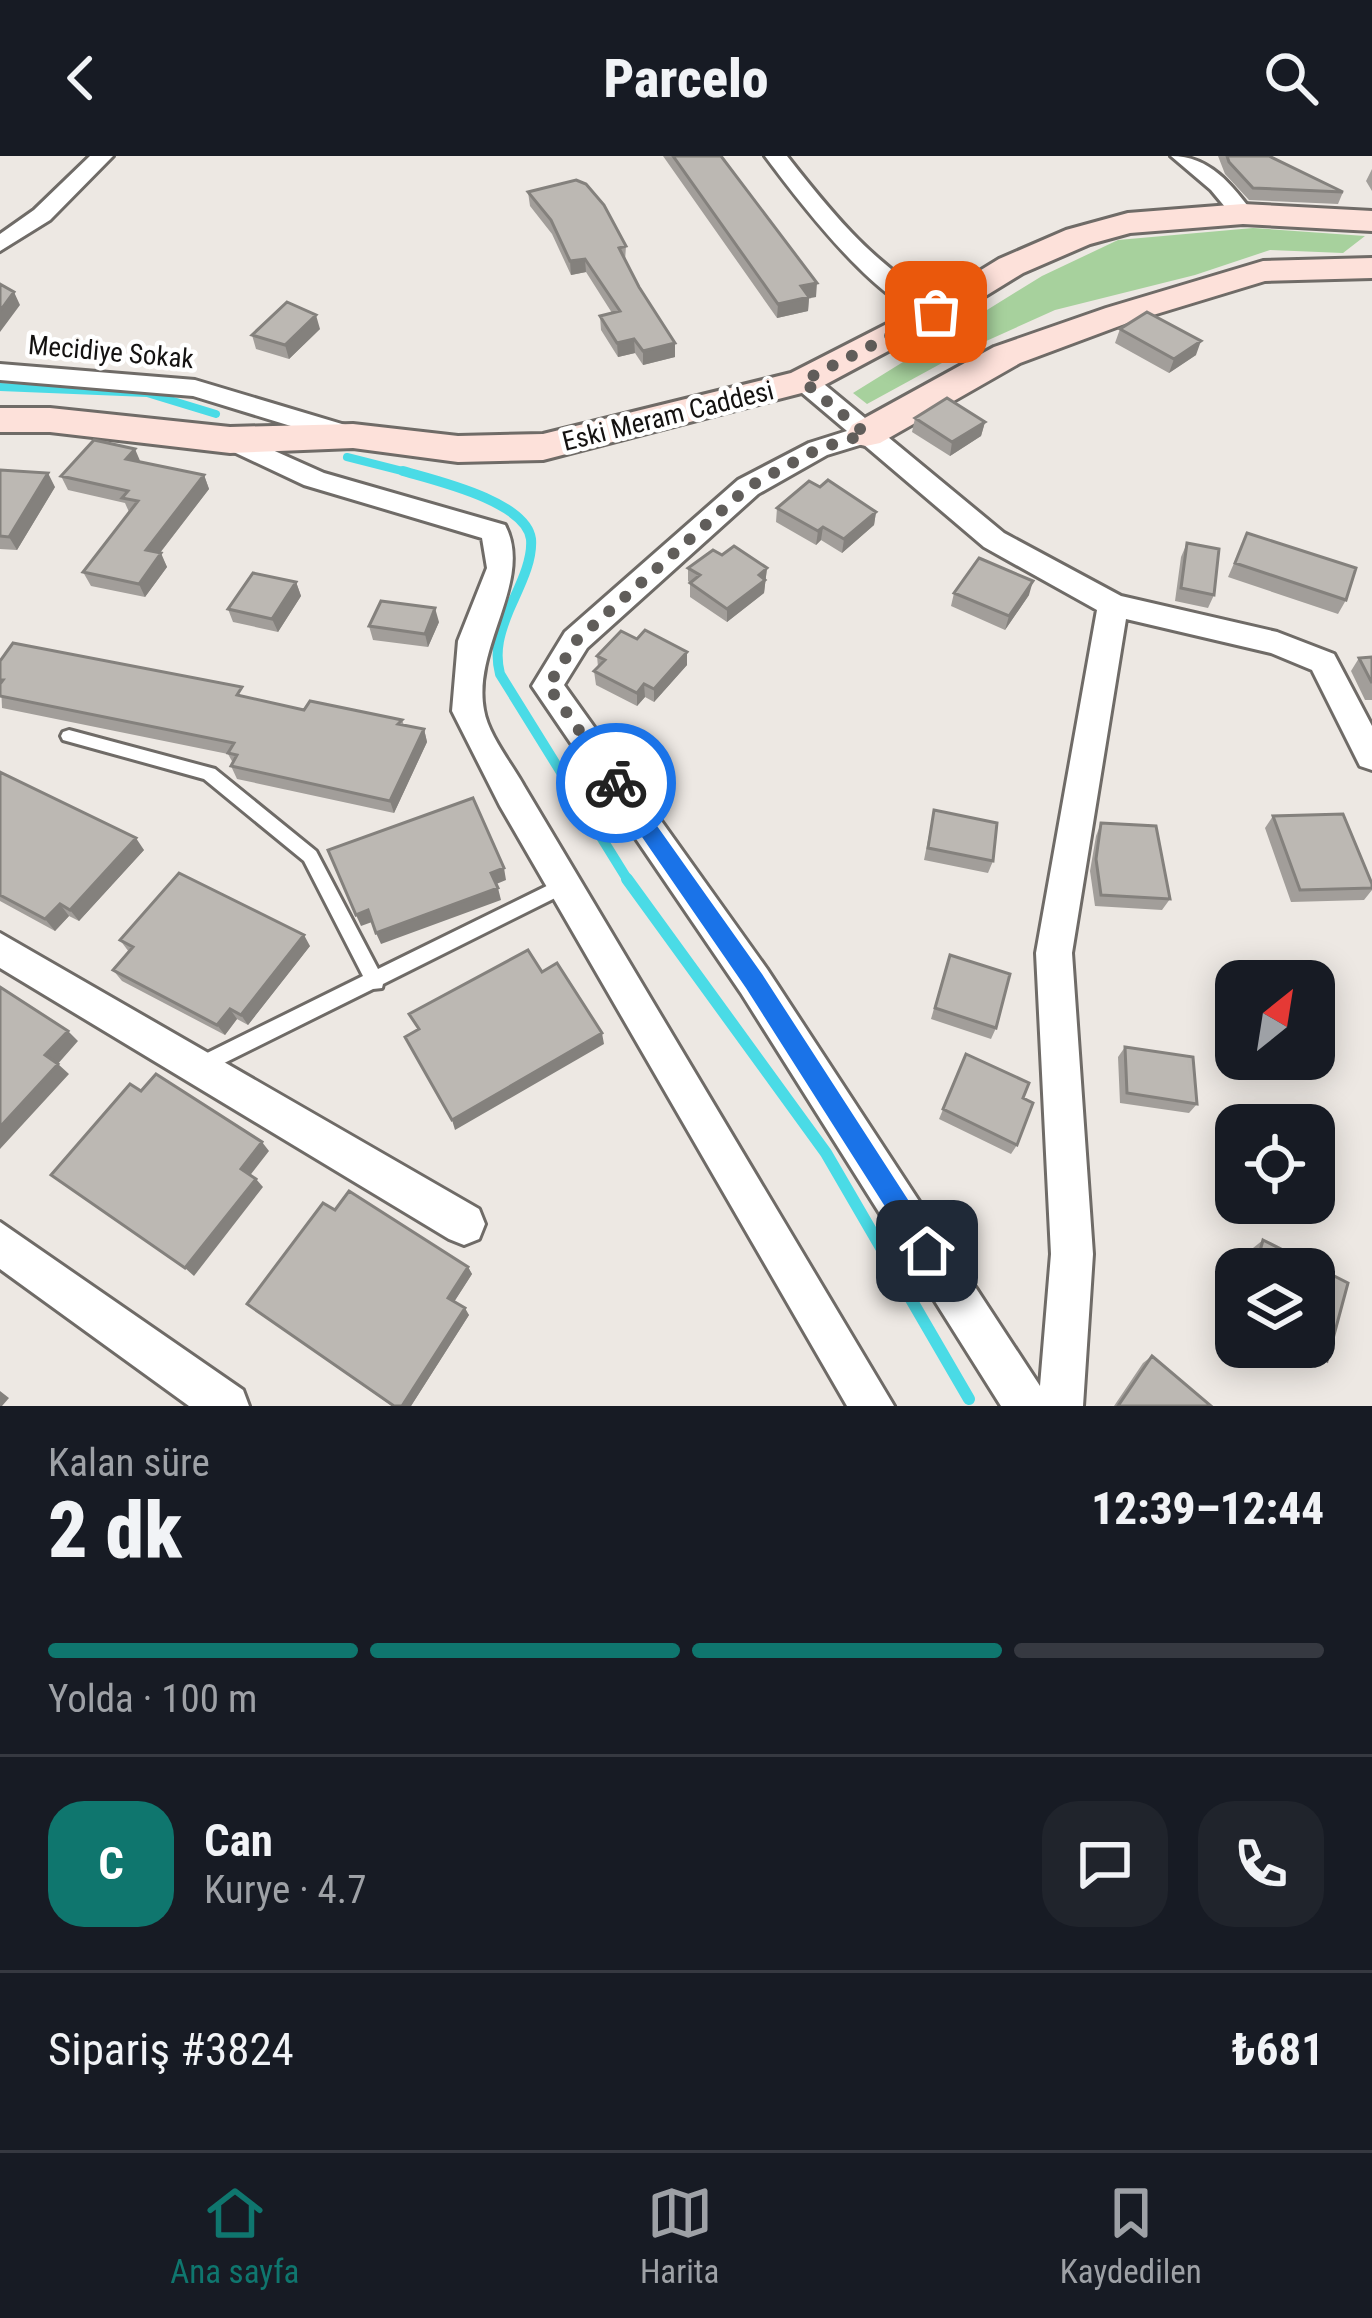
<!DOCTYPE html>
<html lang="tr">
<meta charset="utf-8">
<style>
:root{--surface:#171b24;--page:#20242c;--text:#f1f3f6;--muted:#9ea1a6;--line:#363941;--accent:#0f766e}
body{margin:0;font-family:"Roboto Condensed",sans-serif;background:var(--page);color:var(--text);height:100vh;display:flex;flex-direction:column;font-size:45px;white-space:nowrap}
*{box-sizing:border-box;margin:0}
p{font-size:39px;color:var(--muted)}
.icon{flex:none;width:66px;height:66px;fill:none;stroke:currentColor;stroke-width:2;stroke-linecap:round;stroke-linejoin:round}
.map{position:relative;height:1250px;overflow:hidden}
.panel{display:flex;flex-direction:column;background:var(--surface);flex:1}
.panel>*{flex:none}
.needle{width:78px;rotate:30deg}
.controls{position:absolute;left:1215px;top:804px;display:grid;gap:24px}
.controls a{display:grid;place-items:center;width:120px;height:120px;border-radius:24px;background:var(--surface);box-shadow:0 6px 30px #0003;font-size:60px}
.pin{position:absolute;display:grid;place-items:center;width:102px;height:102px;color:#fff;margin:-51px;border-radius:24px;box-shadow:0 6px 18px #0006}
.courier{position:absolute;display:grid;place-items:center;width:120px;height:120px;margin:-60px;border:9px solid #1a73e8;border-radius:50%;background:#fff;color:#222;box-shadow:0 3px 15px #0007}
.headline em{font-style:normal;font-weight:800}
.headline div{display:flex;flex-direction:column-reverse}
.headline{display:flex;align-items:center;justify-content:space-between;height:204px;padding:0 48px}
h1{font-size:78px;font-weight:800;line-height:90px}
.bar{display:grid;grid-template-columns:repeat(4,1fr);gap:18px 12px;align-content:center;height:144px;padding:0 48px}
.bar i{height:15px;border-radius:9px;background:var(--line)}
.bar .current{background:var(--accent)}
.bar p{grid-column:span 4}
.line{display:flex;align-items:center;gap:30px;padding:0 48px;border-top:3px solid var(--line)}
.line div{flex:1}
.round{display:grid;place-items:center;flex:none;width:126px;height:126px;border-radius:36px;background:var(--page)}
header{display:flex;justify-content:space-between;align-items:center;height:156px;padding:0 48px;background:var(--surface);font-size:54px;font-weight:800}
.tab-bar{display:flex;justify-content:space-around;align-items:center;height:168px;border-top:3px solid var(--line);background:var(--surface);font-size:33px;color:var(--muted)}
.tab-bar a{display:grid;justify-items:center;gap:6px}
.tab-bar .current{color:var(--accent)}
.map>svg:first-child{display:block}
.green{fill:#a7d19d}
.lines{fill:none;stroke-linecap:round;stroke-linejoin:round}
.stream-far2{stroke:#4adbe6;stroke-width:8}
.stream-far1{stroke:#4adbe6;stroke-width:10}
.stream{stroke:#4adbe6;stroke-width:12}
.lane-casing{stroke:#6f6b67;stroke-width:6}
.street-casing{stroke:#6f6b67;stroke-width:6}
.secondary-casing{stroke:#6f6b67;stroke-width:6}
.lane{fill:#fff;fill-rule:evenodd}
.street{fill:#fff;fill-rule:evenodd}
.secondary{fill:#fde1da;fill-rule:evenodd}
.wall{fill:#a29e9a}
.shaded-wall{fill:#84817d}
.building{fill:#bcb8b3;stroke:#84817d;stroke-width:3}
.route{fill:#1a73e8}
.done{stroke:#605d5a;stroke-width:12;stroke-dasharray:0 21.6}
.labels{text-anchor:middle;stroke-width:9;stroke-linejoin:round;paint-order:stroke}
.far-street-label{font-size:27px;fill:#141211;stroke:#fff}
</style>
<header><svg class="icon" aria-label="back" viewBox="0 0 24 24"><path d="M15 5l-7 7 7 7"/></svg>Parcelo<svg class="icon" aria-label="search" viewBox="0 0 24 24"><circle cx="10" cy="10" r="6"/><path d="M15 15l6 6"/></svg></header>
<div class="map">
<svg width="1372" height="1250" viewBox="0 0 1372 1250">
<rect width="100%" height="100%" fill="#ede8e3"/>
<path class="green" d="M1253,72L1365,80L1343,97L1270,94L1195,119L1055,154L964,195L867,248L853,237L1042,120L1118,84Z"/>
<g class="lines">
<path class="stream-far2" d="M0,231L147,237L216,258
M347,301L414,318"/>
<path class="stream-far1" d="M403,315C434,324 526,345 531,383C533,406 518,433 509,454C500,476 494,495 500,518L629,726"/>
<path class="stream" d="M627,723L826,997L969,1243"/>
<g class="lane-casing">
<path id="lane" d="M69,574L215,613L316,695L378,813L561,723L567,721L573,723L576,728L573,733L383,828L382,832L373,833L200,919L193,916L190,910L193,904L363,820L304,705L204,623L63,584L61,580L63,576Z"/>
</g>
<g class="street-casing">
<path id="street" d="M90,0H113L50,64L0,95V78L34,54Z
M765,0H787C838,65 873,107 945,151V161C893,172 794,39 765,0Z
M1171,0C1210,0 1232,29 1254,58L1251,63H1235L1211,34Z
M0,208L195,224L362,274L366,280L353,289L193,240L0,224Z
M804,217L813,219L1004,377L1121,440L1277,476L1334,498L1372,570V614L1360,610L1312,514L1271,497L1126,463L1072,797L1093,1098L1083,1250H1001L741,837L532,530L565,476L738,324L809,287L847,275L795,231L791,225L795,219ZM863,288L984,391L1097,454L1036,797L1051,1098L1040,1230L767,813L564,529L587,492L758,338L827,299Z
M230,275L324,317L505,369C534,424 472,491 484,554C488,579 512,608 524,630L894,1250H847L500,650L452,555L458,485L487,412L482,382L304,329L221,290L217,284Z
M0,777L479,1053L485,1068L479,1083L464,1089L449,1083L0,812Z
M0,1066L243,1234L249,1250H189L0,1113Z"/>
</g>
<g class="secondary-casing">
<path id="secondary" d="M1243,48L1372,55V75L1243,68L1130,77L1090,88L1023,117L948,163L817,233L543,304L458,306L353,292L230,297L50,276H0V252H50L230,271L353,268L458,280L543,278L791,217L924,149L999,103L1066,74L1128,57Z
M1372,102V122L1265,125L1130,166L1020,207L880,287L866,290L852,287L847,278L852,269L994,191L1106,152L1263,105Z"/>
</g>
<use href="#lane" class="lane"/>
<use href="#street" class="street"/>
<use href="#secondary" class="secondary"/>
</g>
<path class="wall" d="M663,0H721L816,141L809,142L808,155L777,162Z
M1218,0H1269L1343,36L1338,48L1249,44L1225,18Z
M1372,13V35L1366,25Z
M528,36L626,90L625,105L639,131L675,187V201L643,209L635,197L618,201L601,174L600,160L612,157L586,116L571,119L552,78L530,50Z
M320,173L289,203L256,193L252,179Z
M1120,173L1196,199L1169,217L1115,187Z
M915,262L985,266L981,280L950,300L912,276Z
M141,306L204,319L209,333L160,397L167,411L145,441L91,430L83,416L129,356L125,347L68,334L61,320Z
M0,314L55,331L17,394L0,393Z
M777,352L876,356L874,369L842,397L821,384L816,389L776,366Z
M1247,377L1346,444L1338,458L1228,421Z
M1187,387L1214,439L1208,452L1175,445L1181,401Z
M722,399L767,412L764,437L727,466L690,441V427L688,425V412Z
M296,426L301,440L278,476L233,466L228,453Z
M954,437L1029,439L1005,474L951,450Z
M439,466L428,491L373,484L369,470Z
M597,500L687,509L654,546L645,541L637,550L596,529L594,515L598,511Z
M1372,501V544H1365L1351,515L1359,502Z
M0,505L246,541L304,554L402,564L404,569L424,573L427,586L394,657L237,623L231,610L233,607L228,598L2,552Z
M0,616L144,694L79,765L69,760L55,775L0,745Z
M934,654L993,705L988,717L924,704Z
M1273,660L1372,728V734L1364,744L1291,746L1265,672Z
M1101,667L1170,743L1162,754L1095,750L1090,715L1096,680Z
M120,784L310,790L248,869L237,863L225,879L122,825L113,814L129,796Z
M946,810L996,872L991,883L931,863Z
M1125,891L1197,948L1189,957L1120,947L1118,901Z
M966,898L1017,989L1011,998L939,963Z
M335,1054L468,1111L472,1118L454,1146L469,1159L411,1250H392L247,1148Z
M1263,1084L1348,1127L1327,1205L1315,1212L1277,1191H1314V1113H1247L1253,1092Z
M1236,1149V1168L1231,1166Z
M1152,1200L1211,1250H1114L1143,1207Z"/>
<path class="shaded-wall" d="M585,103L586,116L571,119L570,105Z
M817,127L816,141L809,142L808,155L777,162L778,148L801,130Z
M14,136L20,149L0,176V155Z
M316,159L320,173L289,203L285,189Z
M634,183L635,197L618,201L617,187Z
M1201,185L1196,199L1169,217L1174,203Z
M675,187V201L643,209V195Z
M985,266L981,280L950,300L952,286Z
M135,293L141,307L126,303Z
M48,317L55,331L17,394L9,381Z
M204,319L209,333L152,407L146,394Z
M876,356L874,369L842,397L844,383Z
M823,371L821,384L816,389L818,375Z
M161,397L167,411L145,441L139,428Z
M767,412L764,437L727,466V453Z
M1033,425L1029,439L1005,474L1009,460Z
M296,426L301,440L278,476L272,463Z
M435,452L439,466L428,491L425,478Z
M687,496V509L654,546V533Z
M644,528L645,541L637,550V537Z
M424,573L427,586L394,657L390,645Z
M136,682L144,694L79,765L70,754Z
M504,712L506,724L494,729L491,717Z
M498,732L501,744L381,788L376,777Z
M60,748L69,760L55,775L45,763Z
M368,754L372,766L361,770L356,759Z
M304,779L310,790L248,869L241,859Z
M230,853L237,863L225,879L217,869Z
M68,875L78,885L56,910L45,899Z
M602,877L604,888L455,974L452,964Z
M58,908L69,918L0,993V971Z
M262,986L269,995L248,1022L241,1013Z
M256,1023L263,1031L194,1120L185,1112Z
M468,1111L472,1118L452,1149L448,1142Z
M465,1152L469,1159L411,1250H402Z
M0,1235L9,1242L2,1250H0Z"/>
<path class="building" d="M673,0H721L817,127L801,130L809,141L778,148Z
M1227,0H1269L1343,36L1253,32L1229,6Z
M576,24L586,28L604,49L626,90L619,92L639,131L675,187L643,195L634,183L617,187L600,160L620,155L585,103L570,105L551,64L528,36Z
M0,128L14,136L0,155Z
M287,146L316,159L285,189L252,179Z
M1147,156L1201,185L1174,203L1120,173Z
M947,242L985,266L952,286L915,262Z
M94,284L135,293L126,303L204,319L146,394L161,397L139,428L83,416L138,345L122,342L128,335L61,320Z
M0,314L48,317L9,381L0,380Z
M828,324L876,356L844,383L823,371L818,375L777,352L809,325L820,331Z
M1247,377L1356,412L1346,444L1235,407Z
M1187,387L1219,393L1214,439L1181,432Z
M734,390L767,412L759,419L765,424L727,453L690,427L700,419L688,412L713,394L722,399Z
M979,402L1033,425L1009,460L954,437Z
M253,417L296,426L272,463L228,453Z
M381,445L435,452L425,478L369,470Z
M645,474L687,496L654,533L644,528L637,537L594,515L605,504L597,500L621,475L637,483Z
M13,487L242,531L237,539L304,554L310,545L402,564L398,568L424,573L390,645L231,610L237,599L228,597L234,587L0,540V528L3,524H0V505Z
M1372,501V527L1359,502Z
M0,616L136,682L70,754L60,748L45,763L0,739Z
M473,642L504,712L491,717L498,732L376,777L368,754L356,759L328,694Z
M934,654L997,667L993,705L928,692Z
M1343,658L1372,728V732L1300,734L1273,660Z
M1101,667L1156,670L1170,743L1101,739L1096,703Z
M179,717L304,779L241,859L230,853L217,869L113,814L133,791L120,784Z
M528,794L542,816L557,807L602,877L452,964L405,881L419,873L409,858Z
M950,799L1010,818L996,872L935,852Z
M0,831L68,875L45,899L58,908L0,971Z
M1125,891L1193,901L1197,948L1127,937Z
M966,898L1029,927L1023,942L1033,947L1017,989L943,953Z
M156,918L262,986L241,1013L256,1023L185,1112L51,1019L130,928L141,935Z
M349,1035L468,1111L448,1142L465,1152L402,1250H394L247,1148L323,1047L335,1054Z
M1263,1084L1348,1127L1327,1205L1300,1191H1314V1113H1255Z
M1152,1200L1211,1250H1118Z"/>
<path class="route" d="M616,619L623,622L762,818L936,1087L940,1095L936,1104L927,1108L919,1104L746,832L609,633V622Z"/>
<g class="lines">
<path class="done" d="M616,627L548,530L577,484L748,331L818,293L866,278L803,225L936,156"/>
</g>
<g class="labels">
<g class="far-street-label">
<text transform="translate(111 196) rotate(5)" y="9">Mecidiye Sokak</text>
<text transform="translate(668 260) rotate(-14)" y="9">Eski Meram Caddesi</text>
</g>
</g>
</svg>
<div class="controls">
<a><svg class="needle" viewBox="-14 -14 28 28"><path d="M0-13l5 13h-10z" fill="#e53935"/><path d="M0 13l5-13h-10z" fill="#9ea1a6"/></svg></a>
<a><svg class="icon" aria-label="locate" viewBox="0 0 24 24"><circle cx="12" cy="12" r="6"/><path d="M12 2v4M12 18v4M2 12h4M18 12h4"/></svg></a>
<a><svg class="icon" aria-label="layers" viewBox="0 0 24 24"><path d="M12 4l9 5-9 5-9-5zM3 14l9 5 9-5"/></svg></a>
</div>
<div class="pin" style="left:936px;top:156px;background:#ea580c"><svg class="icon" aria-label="bag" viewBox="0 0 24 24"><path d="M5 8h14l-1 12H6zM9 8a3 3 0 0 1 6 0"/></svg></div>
<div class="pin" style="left:927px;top:1095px;background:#1f2937"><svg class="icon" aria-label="home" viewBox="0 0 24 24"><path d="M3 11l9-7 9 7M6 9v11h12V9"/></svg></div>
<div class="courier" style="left:616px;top:627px"><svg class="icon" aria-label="bike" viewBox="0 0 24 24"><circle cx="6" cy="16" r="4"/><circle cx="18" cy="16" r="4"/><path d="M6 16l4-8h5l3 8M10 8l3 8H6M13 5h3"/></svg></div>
</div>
<section class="panel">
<div class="headline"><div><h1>2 dk</h1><p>Kalan süre</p></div><em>12:39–12:44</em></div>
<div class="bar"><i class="current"></i><i class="current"></i><i class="current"></i><i></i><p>Yolda · 100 m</p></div>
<div class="line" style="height:216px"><b class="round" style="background:var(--accent);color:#fff">C</b><div><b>Can</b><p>Kurye · 4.7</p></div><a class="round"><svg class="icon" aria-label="chat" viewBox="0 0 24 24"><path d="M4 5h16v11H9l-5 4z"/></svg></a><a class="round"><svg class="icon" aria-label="phone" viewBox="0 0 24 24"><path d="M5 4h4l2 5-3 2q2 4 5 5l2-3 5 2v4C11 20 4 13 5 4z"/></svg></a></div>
<div class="line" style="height:156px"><div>Sipariş #3824</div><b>₺681</b></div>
</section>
<nav class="tab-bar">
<a class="current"><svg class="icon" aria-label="home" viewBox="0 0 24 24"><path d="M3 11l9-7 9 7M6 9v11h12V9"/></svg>Ana sayfa</a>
<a><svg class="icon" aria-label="map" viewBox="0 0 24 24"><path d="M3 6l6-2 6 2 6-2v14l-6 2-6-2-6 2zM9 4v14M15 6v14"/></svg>Harita</a>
<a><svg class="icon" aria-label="saved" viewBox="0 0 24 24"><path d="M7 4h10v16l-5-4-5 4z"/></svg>Kaydedilen</a>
</nav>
